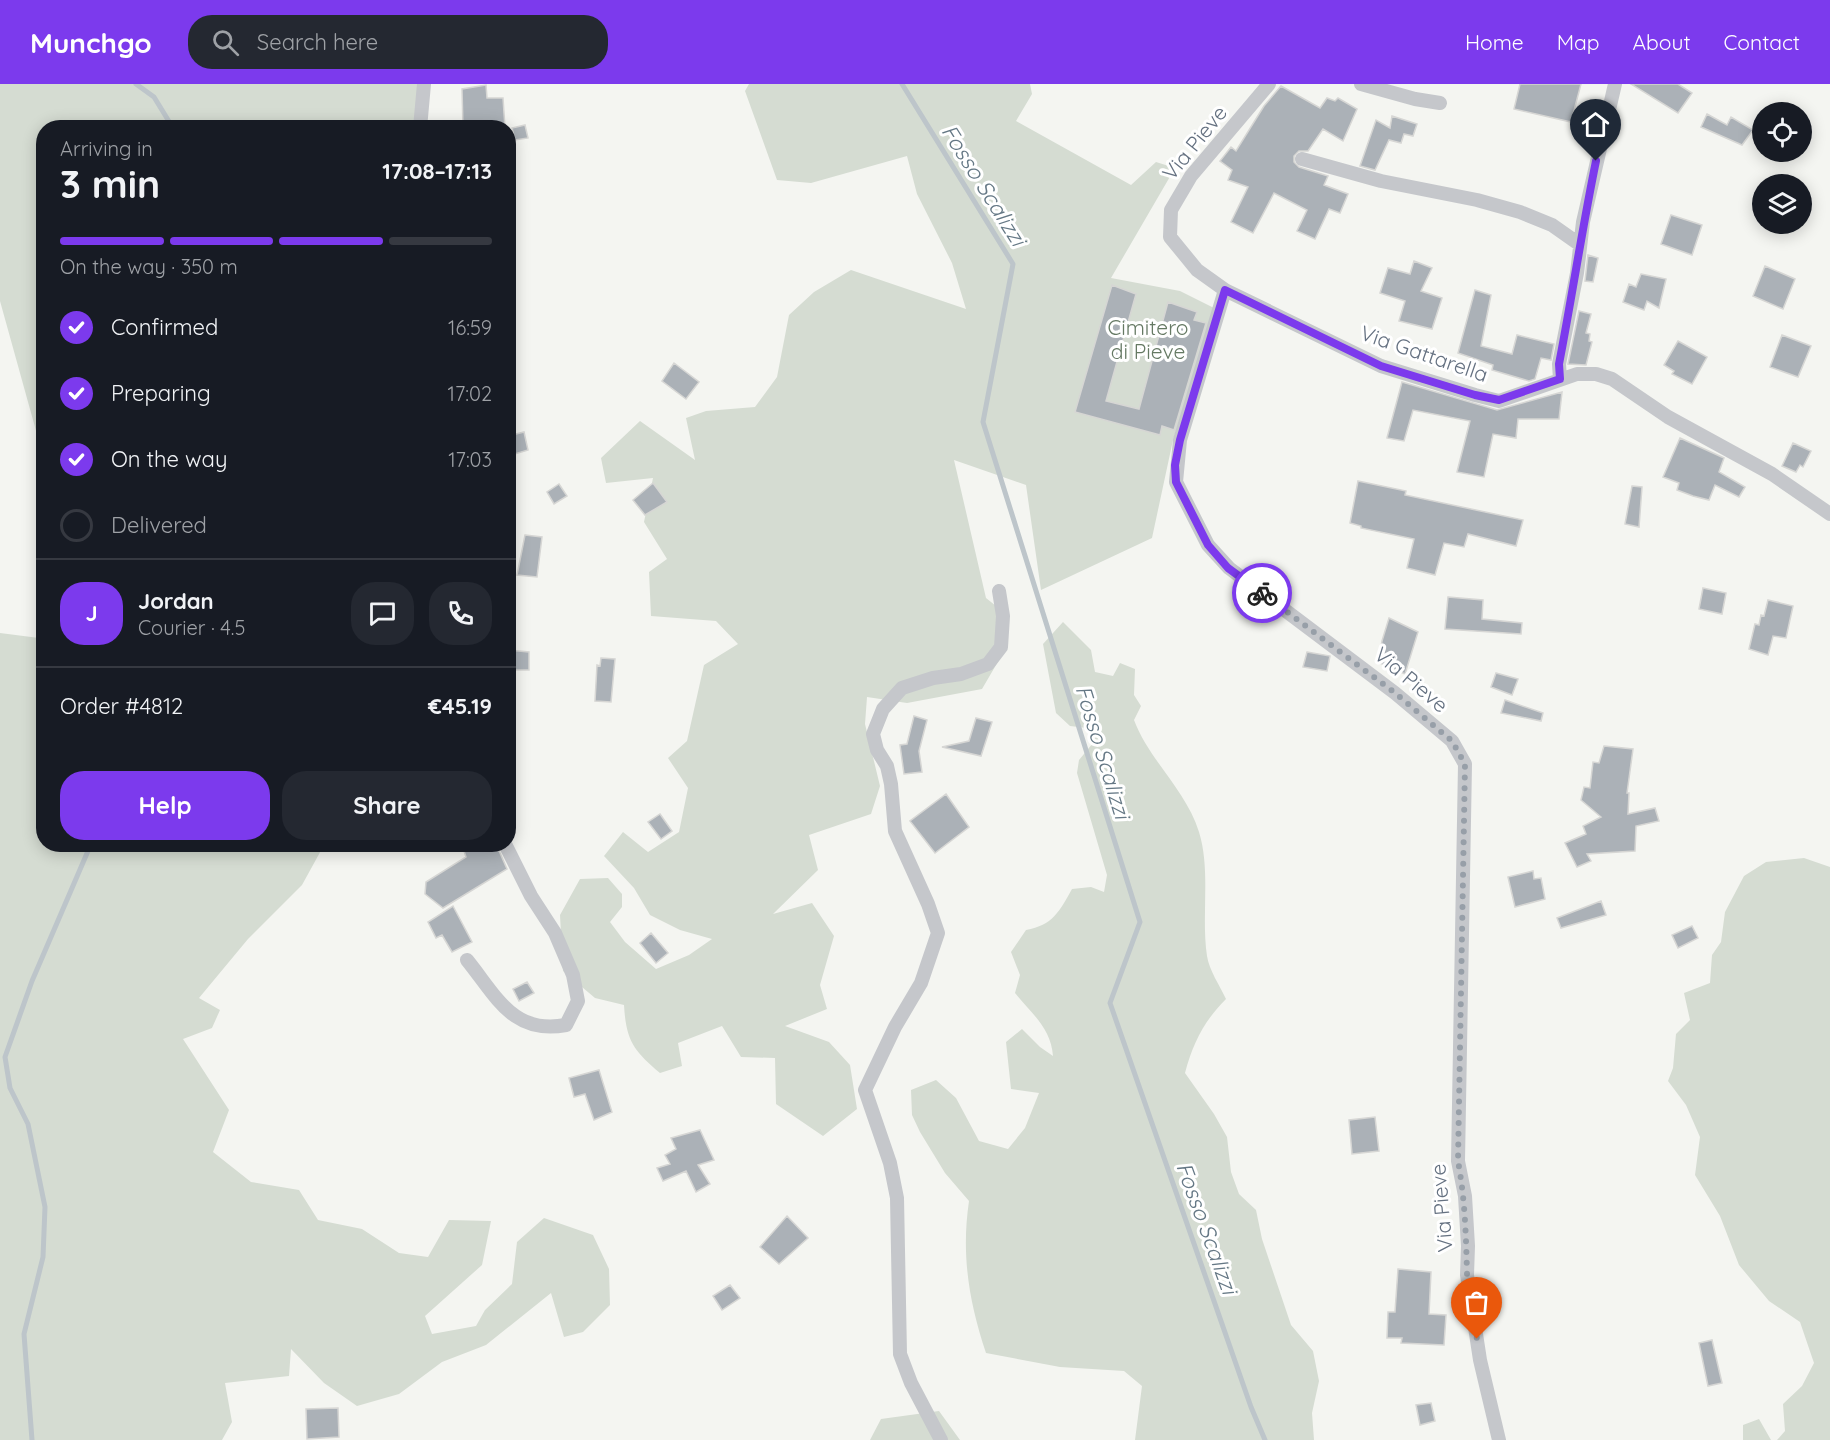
<!DOCTYPE html>
<meta charset="utf-8">
<style>
:root{--surface:#171b24;--page:#242831;--text:#f1f3f6;--muted:#9ea1a6;--line:#363941;--accent:#7c3aed}
body{margin:0;font-family:Quicksand,sans-serif;background:var(--page);color:var(--text);height:100vh;display:flex;flex-direction:column;font-size:22px;white-space:nowrap}
*{box-sizing:border-box;margin:0}
p{font-size:20px;color:var(--muted)}
.icon{flex:none;width:33px;height:33px;fill:none;stroke:currentColor;stroke-width:2;stroke-linecap:round;stroke-linejoin:round}
.map{position:relative;flex:1;overflow:hidden}
.drawer{position:absolute;left:36px;top:36px;width:480px;height:732px;display:flex;flex-direction:column;background:var(--surface);border-radius:24px;box-shadow:0 3px 15px #0003}
.drawer>*{flex:none}
.controls{position:absolute;left:1752px;top:18px;display:grid;gap:12px}
.controls a{display:grid;place-items:center;width:60px;height:60px;border-radius:50%;background:var(--surface);box-shadow:0 3px 15px #0003;font-size:30px}
.pin{position:absolute;display:grid;place-items:center;width:51px;height:51px;color:#fff;margin:-62px -26px;border-radius:50% 50% 50% 0;rotate:-45deg;box-shadow:0 0 6px #0007}
.pin .icon{rotate:45deg}
.courier{position:absolute;display:grid;place-items:center;width:60px;height:60px;margin:-30px;border:4px solid #7c3aed;border-radius:50%;background:#fff;color:#222;box-shadow:0 2px 8px #0007}
.summary em{font-style:normal;font-weight:700}
.summary div{display:flex;flex-direction:column-reverse}
.summary{display:flex;align-items:center;justify-content:space-between;height:102px;padding:0 24px}
h1{font-size:39px;font-weight:700;line-height:45px}
.bar{display:grid;grid-template-columns:repeat(4,1fr);gap:9px 6px;align-content:center;height:72px;padding:0 24px}
.bar i{height:8px;border-radius:4px;background:var(--line)}
.bar .active{background:var(--accent)}
.bar p{grid-column:span 4}
.line{display:flex;align-items:center;gap:15px;padding:0 24px;border-top:2px solid var(--line)}
.line div{flex:1}
.round{display:grid;place-items:center;flex:none;width:63px;height:63px;border-radius:24px;background:var(--page)}
ol{padding:0 24px;list-style:none}
li{display:flex;align-items:center;gap:18px;height:66px}
li p{margin-inline-start:auto}
li .icon{padding:6px;border-radius:50%;background:var(--accent);color:#fff;stroke-width:4}
li:last-child{color:var(--muted)}
li i{width:33px;height:33px;border:3px solid var(--line);border-radius:50%}
.button{display:flex;gap:12px;margin-top:auto;padding:12px 24px}
.button a{flex:1;height:69px;border-radius:24px;background:var(--accent);color:#fff;font-size:24px;font-weight:700;line-height:69px;text-align:center}
.button a+a{background:var(--page);color:var(--text)}
header{display:flex;align-items:center;gap:36px;box-sizing:border-box;height:84px;padding:0 30px;background:var(--accent);color:#fff}
header strong{font-size:28px}
nav{display:flex;gap:33px;margin-inline-start:auto;font-size:21px}
.search{width:420px;height:54px;background:var(--page);display:flex;align-items:center;gap:15px;box-sizing:border-box;padding:0 21px;border-radius:24px;color:var(--muted);font-size:22px}
.map>svg:first-child{display:block}
.green{fill:#d5dcd2}
.lines{fill:none;stroke-linecap:round;stroke-linejoin:round}
.stream{stroke:#bdc5ca;stroke-width:5}
.building{fill:#abb1b7;stroke:#d6d6d4;stroke-width:1.5}
.minor{stroke:#c5c7cb;stroke-width:14}
.done{stroke:#979fa8;stroke-width:6;stroke-dasharray:0 10.8}
.route{stroke:#7c3aed;stroke-width:8}
.labels{text-anchor:middle;stroke-width:6;stroke-linejoin:round;paint-order:stroke}
.street-label{font-size:21px;fill:#657181;stroke:#fff}
.park-label{font-size:21px;fill:#657963;stroke:#fff}
.water-label{font-size:22px;font-style:italic;fill:#657885;stroke:#fff}
</style>
<header>
<strong>Munchgo</strong>
<div class="search"><svg class="icon" aria-label="search" viewBox="0 0 24 24"><circle cx="10" cy="10" r="6"/><path d="M15 15l6 6"/></svg>Search here</div>
<nav><a>Home</a><a>Map</a><a>About</a><a>Contact</a></nav>
</header>
<div class="map">
<svg width="1830" height="1356" viewBox="0 0 1830 1356">
<rect width="100%" height="100%" fill="#f4f5f1"/>
<path class="green" d="M0,0H417L428,43L44,44L43,372L0,217Z
M749,0H1030L1032,10L1016,37L1131,101L1156,78L1175,84L1111,194L1180,207L1214,224L1173,356L1152,454L1041,506L1026,401L954,376L986,514L1006,530L1003,569L982,605L907,619L867,613L865,640L880,702L871,730L809,751L818,786L773,830L812,819L834,852L820,901L827,925L785,942L829,958L850,981L857,1025L823,1052L776,1020L775,974L741,973L722,942L678,959L682,982L660,989C634,967 626,957 624,921L595,914L563,887L560,831L580,795L608,794L622,810V823L610,838L625,858L656,885L689,871L712,855L680,846L650,831L634,804L604,772L623,748L648,768L679,748L688,704L668,674L687,657L704,581L738,560L716,537L651,532L649,488L667,475L644,438L653,394L606,399L601,374L640,337L695,376L686,334L706,327L755,323L777,293L789,231L814,208L851,186L966,225L952,179L917,110L907,72L811,99L777,96L745,7Z
M1063,538L1091,566L1095,588L1113,592L1120,579L1135,585L1134,611L1141,622L1134,636C1149,676 1186,706 1199,748C1211,787 1201,832 1207,872C1209,886 1220,902 1226,915C1204,937 1193,959 1185,989L1214,1030L1227,1053L1231,1088L1239,1110L1256,1126L1262,1155L1291,1241L1313,1267L1319,1297L1312,1329L1314,1356H1135L1142,1302L1124,1287L1060,1283L986,1269C969,1218 961,1171 969,1117L945,1089L920,1048L912,1031L911,1006L936,996L956,1014L979,1057L1008,1065L1025,1044L1039,1009L1011,1005L1006,958L1022,945L1040,963L1053,972C1051,944 1032,930 1015,909L1020,891L1011,868L1026,846C1053,841 1059,828 1072,805L1091,803L1104,808L1107,791L1077,689L1079,676L1093,659L1087,644L1070,642L1056,629L1043,560Z
M0,549L39,554L43,549L44,760L324,761L302,801L248,855L199,914L220,926L212,944L183,955L229,1026L213,1068L251,1098L299,1106L318,1136L362,1145L399,1169L428,1173L449,1136L491,1137L482,1181L425,1232L432,1250L476,1242L485,1226L512,1200L517,1158L544,1134L593,1151L609,1185L610,1221L583,1248L564,1253L551,1209L486,1261L442,1278L399,1310L357,1322L324,1299L291,1265L289,1292L225,1299L232,1338L222,1356H0Z
M1804,774L1830,783V1356H1777L1785,1347L1783,1320L1802,1302L1814,1279L1800,1238L1769,1217L1739,1181L1720,1132L1695,1091L1700,1053L1686,1021L1668,997L1673,984L1676,950L1690,936L1684,909L1710,899L1712,871L1721,858L1725,828L1744,792L1766,778Z
M939,1327L960,1356H870L881,1335Z
M1759,1335L1771,1356H1743V1341Z"/>
<g class="lines">
<path class="stream" d="M136,0L154,13L173,44
M902,0L1013,180L983,338L1140,838L1110,919L1251,1323L1265,1356
M32,1356L24,1250L43,1173L45,1123L28,1040L10,1004L5,973L32,897L91,760"/>
</g>
<path class="building" d="M1520,0H1581L1571,38L1514,25Z
M1631,0H1678L1692,9L1678,29Z
M486,1L487,14H503L505,44H463L462,5Z
M1281,2L1320,24L1327,14L1335,17L1338,14L1357,25L1343,57L1323,45L1308,67H1299L1294,72V78L1299,83L1328,92L1324,101L1348,110L1340,129L1329,125L1315,155L1297,147L1307,126L1274,109L1253,149L1231,138L1248,103L1228,96L1232,86L1220,77L1231,63L1236,67L1264,22Z
M1707,30L1727,41L1731,33L1753,46L1742,61L1701,43Z
M1392,32L1417,40L1413,52L1404,50L1401,59L1389,56L1375,86L1360,82L1376,36L1390,44Z
M525,41L528,54L515,56L512,44Z
M1671,131L1702,141L1692,171L1661,160Z
M1588,171L1598,174L1593,198L1585,197Z
M1414,177L1432,184L1421,207L1442,214L1432,245L1399,237L1405,217L1380,209L1388,184L1410,190Z
M1765,182L1795,195L1783,225L1753,212Z
M1641,190L1666,195L1659,224L1647,217L1644,226L1623,218L1629,200L1636,203Z
M1112,201L1136,210L1106,317L1139,325L1168,218L1197,228L1194,236L1206,239L1174,346L1162,342L1160,351L1075,328Z
M1475,206L1491,211L1481,262L1512,270L1517,251L1554,260L1551,276L1541,274L1535,295L1529,297L1492,286L1493,281L1458,269Z
M1579,227L1591,230L1586,249L1590,250L1589,257L1592,258L1586,281L1568,280Z
M1782,251L1811,262L1798,293L1770,283Z
M1678,257L1707,273L1692,300L1672,290L1674,287L1664,281Z
M674,279L699,298L686,315L662,297Z
M1402,298L1497,326L1562,308L1559,335H1518L1516,354L1493,350L1484,393L1457,388L1470,337L1413,326L1404,357L1387,354Z
M524,348L528,366L508,372V352Z
M1680,354L1724,374L1719,388L1745,403L1739,413L1715,401L1709,416L1693,412L1677,406L1679,399L1663,393Z
M1793,359L1811,367L1803,383L1800,381L1796,388L1782,382Z
M1358,397L1406,407L1405,411L1523,436L1516,462L1468,450L1464,463L1444,459L1435,491L1407,484L1414,455L1361,444V442L1350,439Z
M653,399L667,418L645,431L633,416Z
M559,400L567,412L554,420L547,408Z
M1632,402L1642,403L1639,443L1625,440Z
M525,451L542,453L537,493L517,491Z
M1703,504L1726,509L1722,530L1699,525Z
M1448,513L1483,516L1482,535L1522,539L1521,550L1445,545Z
M1768,516L1793,522L1786,554L1773,552L1768,571L1749,565L1755,540L1759,541L1761,531L1764,532Z
M1389,534L1418,548L1405,590L1380,579L1385,565L1381,564L1382,557Z
M508,566L529,568V586H508Z
M1307,568L1330,572L1327,587L1303,583Z
M601,574L615,575L611,618L595,617L597,581L600,582Z
M1496,589L1518,595L1512,611L1491,603Z
M1505,616L1543,629L1541,637L1501,629Z
M914,632L927,636L919,667L922,688L904,690L900,661L907,660Z
M976,634L992,638L981,672L942,663L969,657Z
M1604,662L1633,665L1627,709H1629L1628,730L1655,724L1659,737L1636,742L1635,767L1587,770L1591,777L1577,783L1565,759L1586,750L1583,742L1601,733L1581,716L1584,703L1590,704L1593,678L1599,679Z
M946,710L969,743L935,769L910,737Z
M660,730L672,747L661,755L648,738Z
M475,760H496L507,785L443,824L425,810L426,798L466,773L464,767Z
M1533,787L1534,795L1541,794L1545,815L1515,823L1508,793Z
M1601,817L1606,831L1561,844L1557,834Z
M453,822L472,858L452,868L442,851L436,854L428,838Z
M1692,842L1698,854L1678,864L1672,851Z
M651,849L668,869L656,879L640,859Z
M527,898L534,909L519,917L513,905Z
M599,986L612,1028L594,1036L585,1010L574,1013L569,994Z
M1375,1033L1379,1067L1352,1070L1349,1036Z
M700,1046L714,1076L698,1081L710,1100L696,1108L686,1087L663,1097L657,1084L670,1080L665,1071L676,1065L671,1054Z
M787,1132L808,1154L779,1180L760,1163Z
M1398,1185L1431,1188L1429,1230L1446,1231L1444,1261L1401,1259L1402,1254H1387L1388,1228H1395Z
M730,1201L740,1214L722,1226L713,1212Z
M1712,1256L1722,1299L1708,1302L1699,1259Z
M1431,1319L1435,1337L1420,1341L1416,1321Z
M338,1324L339,1353L307,1355L306,1325Z"/>
<g class="lines">
<path class="minor" d="M1269,0L1191,92L1171,126L1170,153L1197,186L1225,206L1180,356L1176,398L1208,461L1229,484L1395,609L1452,657L1465,680L1458,1077L1465,1112L1468,1162L1467,1191L1480,1276L1499,1356
M1361,0L1415,15L1440,19
M420,44L424,0
M1302,75L1381,97L1477,116L1520,128L1552,141L1579,160
M1225,206L1381,282L1475,311L1499,317L1577,290H1596L1612,295L1668,333L1772,390L1830,430
M1560,295L1559,280L1577,189L1583,138L1615,0
M467,876C497,913 513,951 566,941L578,917L573,891L555,849L531,812L505,760
M941,1356L911,1299L900,1270L897,1114L890,1079L865,1006L895,943L921,899L938,849L928,820L895,747L891,700L887,682L877,666L873,650L883,625L902,604L933,594L961,590L988,580L1001,563L1003,532L999,507"/>
</g>
<g class="lines">
<path class="done" d="M1262,509L1395,609L1452,657L1465,680L1458,1077C1465,1115 1466,1151 1467,1189C1467,1211 1473,1234 1477,1255"/>
<path class="route" d="M1262,509L1228,484L1208,461L1176,398L1175,381L1180,356L1225,206L1381,282L1475,311L1499,316L1560,295L1559,280C1572,213 1582,145 1596,77"/>
</g>
<g class="labels">
<g class="street-label">
<text transform="translate(1195 59) rotate(-51)" y="7">Via Pieve</text>
<text transform="translate(1424 270) rotate(19)" y="7">Via Gattarella</text>
<text transform="translate(1411 596) rotate(40)" y="7">Via Pieve</text>
<text transform="translate(1442 1124) rotate(-95)" y="7">Via Pieve</text>
</g>
<g class="park-label">
<text x="1148" y="251">Cimitero<tspan x="1148" dy="24">di Pieve</tspan></text>
</g>
<g class="water-label">
<text transform="translate(984 101) rotate(58)" y="8">Fosso Scalizzi</text>
<text transform="translate(1103 668) rotate(73)" y="8">Fosso Scalizzi</text>
<text transform="translate(1207 1144) rotate(70)" y="8">Fosso Scalizzi</text>
</g>
</g>
</svg>
<div class="controls">
<a><svg class="icon" aria-label="locate" viewBox="0 0 24 24"><circle cx="12" cy="12" r="6"/><path d="M12 2v4M12 18v4M2 12h4M18 12h4"/></svg></a>
<a><svg class="icon" aria-label="layers" viewBox="0 0 24 24"><path d="M12 4l9 5-9 5-9-5zM3 14l9 5 9-5"/></svg></a>
</div>
<div class="pin" style="left:1477px;top:1255px;background:#ea580c"><svg class="icon" aria-label="bag" viewBox="0 0 24 24"><path d="M5 8h14l-1 12H6zM9 8a3 3 0 0 1 6 0"/></svg></div>
<div class="pin" style="left:1596px;top:77px;background:#1f2937"><svg class="icon" aria-label="home" viewBox="0 0 24 24"><path d="M3 11l9-7 9 7M6 9v11h12V9"/></svg></div>
<div class="courier" style="left:1262px;top:509px"><svg class="icon" aria-label="bike" viewBox="0 0 24 24"><circle cx="6" cy="16" r="4"/><circle cx="18" cy="16" r="4"/><path d="M6 16l4-8h5l3 8M10 8l3 8H6M13 5h3"/></svg></div>
<section class="drawer">
<div class="summary"><div><h1>3 min</h1><p>Arriving in</p></div><em>17:08–17:13</em></div>
<div class="bar"><i class="active"></i><i class="active"></i><i class="active"></i><i></i><p>On the way · 350 m</p></div>
<ol>
<li><svg class="icon" aria-label="check" viewBox="0 0 24 24"><path d="M5 12l5 5 9-10"/></svg>Confirmed<p>16:59</p></li>
<li><svg class="icon" aria-label="check" viewBox="0 0 24 24"><path d="M5 12l5 5 9-10"/></svg>Preparing<p>17:02</p></li>
<li><svg class="icon" aria-label="check" viewBox="0 0 24 24"><path d="M5 12l5 5 9-10"/></svg>On the way<p>17:03</p></li>
<li><i></i>Delivered</li>
</ol>
<div class="line" style="height:108px"><b class="round" style="background:var(--accent);color:#fff">J</b><div><b>Jordan</b><p>Courier · 4.5</p></div><a class="round"><svg class="icon" aria-label="chat" viewBox="0 0 24 24"><path d="M4 5h16v11H9l-5 4z"/></svg></a><a class="round"><svg class="icon" aria-label="phone" viewBox="0 0 24 24"><path d="M5 4h4l2 5-3 2q2 4 5 5l2-3 5 2v4C11 20 4 13 5 4z"/></svg></a></div>
<div class="line" style="height:78px"><div>Order #4812</div><b>€45.19</b></div>
<div class="button"><a>Help</a><a>Share</a></div>
</section>
</div>
